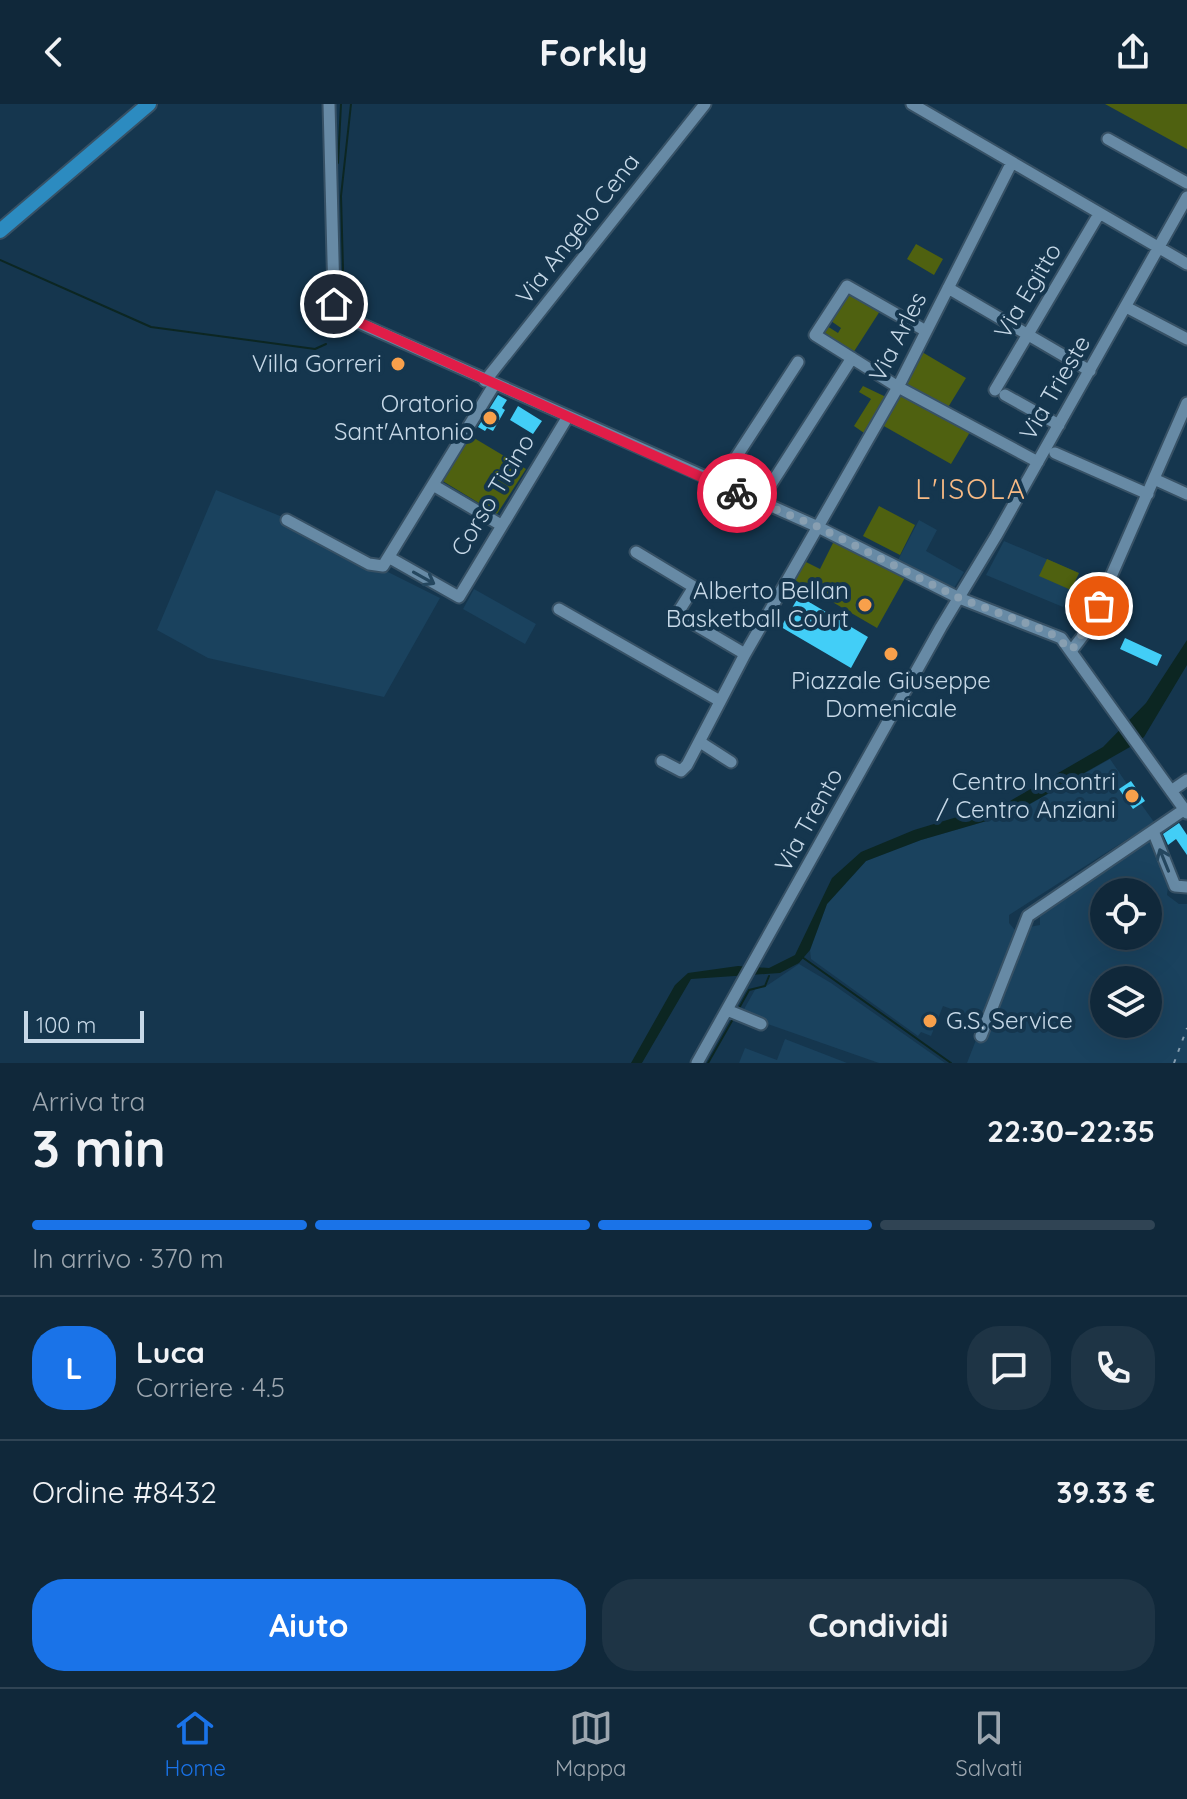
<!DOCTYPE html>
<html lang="it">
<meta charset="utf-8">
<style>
:root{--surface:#10283a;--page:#1e3445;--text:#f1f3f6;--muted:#9ca6af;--line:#304454;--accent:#1a73e8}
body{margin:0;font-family:Quicksand,sans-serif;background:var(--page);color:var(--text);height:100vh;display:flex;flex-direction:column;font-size:30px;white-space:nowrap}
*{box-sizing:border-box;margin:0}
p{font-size:26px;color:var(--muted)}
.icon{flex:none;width:44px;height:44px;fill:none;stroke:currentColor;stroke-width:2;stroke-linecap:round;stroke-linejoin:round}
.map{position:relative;height:959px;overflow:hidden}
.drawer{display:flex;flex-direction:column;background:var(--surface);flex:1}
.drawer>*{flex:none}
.controls{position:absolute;left:1090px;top:774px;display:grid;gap:16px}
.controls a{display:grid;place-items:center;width:72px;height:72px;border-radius:50%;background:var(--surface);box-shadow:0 8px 32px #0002,0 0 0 2px var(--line);font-size:40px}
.scale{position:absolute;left:24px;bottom:20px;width:120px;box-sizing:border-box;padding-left:8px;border:4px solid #c6d8e7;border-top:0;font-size:22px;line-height:28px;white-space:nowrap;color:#c6d8e7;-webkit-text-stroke:6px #15364e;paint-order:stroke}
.pin{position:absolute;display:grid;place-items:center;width:68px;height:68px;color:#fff;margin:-34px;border:4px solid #fff;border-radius:50%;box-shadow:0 2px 8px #0007}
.courier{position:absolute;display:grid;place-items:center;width:80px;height:80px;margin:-40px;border:6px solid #e11d48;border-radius:50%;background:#fff;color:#222;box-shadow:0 2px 10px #0007}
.summary em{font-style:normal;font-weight:700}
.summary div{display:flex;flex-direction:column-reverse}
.summary{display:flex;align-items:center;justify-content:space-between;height:136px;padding:0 32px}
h1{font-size:52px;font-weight:700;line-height:60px}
.bar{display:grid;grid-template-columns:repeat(4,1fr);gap:12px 8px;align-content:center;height:96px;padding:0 32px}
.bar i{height:10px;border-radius:6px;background:var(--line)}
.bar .active{background:var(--accent)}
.bar p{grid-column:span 4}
.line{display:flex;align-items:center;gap:20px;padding:0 32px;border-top:2px solid var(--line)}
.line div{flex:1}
.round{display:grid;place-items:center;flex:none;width:84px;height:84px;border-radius:32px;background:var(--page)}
.action{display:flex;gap:16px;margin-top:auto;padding:16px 32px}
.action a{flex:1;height:92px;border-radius:32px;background:var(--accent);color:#fff;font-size:32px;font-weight:700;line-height:92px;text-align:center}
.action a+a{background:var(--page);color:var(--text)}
header{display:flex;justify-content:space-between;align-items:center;height:104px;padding:0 32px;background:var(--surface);font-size:36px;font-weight:700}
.dock{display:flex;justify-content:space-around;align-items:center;height:112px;border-top:2px solid var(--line);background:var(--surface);font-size:22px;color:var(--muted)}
.dock a{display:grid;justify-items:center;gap:4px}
.dock .active{color:var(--accent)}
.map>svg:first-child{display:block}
.built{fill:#1a425e;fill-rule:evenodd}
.green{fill:#4f6110}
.water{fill:#0c2622}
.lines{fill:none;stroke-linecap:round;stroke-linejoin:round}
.stream{stroke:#0c2622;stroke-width:2}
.building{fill:#42cef7}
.minor-casing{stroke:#375165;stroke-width:15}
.major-casing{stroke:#375165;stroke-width:18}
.minor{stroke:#678aa5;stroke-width:11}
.major{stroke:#2c8bc0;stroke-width:14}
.rail{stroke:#879eb0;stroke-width:2;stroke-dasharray:4 8;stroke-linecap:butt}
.oneway{stroke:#25475f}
.done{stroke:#889fb1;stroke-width:8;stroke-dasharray:0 14.4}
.route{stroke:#e11d48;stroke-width:10}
.poi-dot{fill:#f8a04b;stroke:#15364e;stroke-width:3}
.labels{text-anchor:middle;stroke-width:8;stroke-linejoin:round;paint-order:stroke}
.street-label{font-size:24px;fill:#c6d8e7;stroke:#15364e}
.poi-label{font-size:24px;fill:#c6d8e7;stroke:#15364e;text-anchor:end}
.quarter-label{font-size:28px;letter-spacing:2px;fill:#f8ba84;stroke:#15364e}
</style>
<header><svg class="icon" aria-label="back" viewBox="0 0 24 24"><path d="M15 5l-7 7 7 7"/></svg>Forkly<svg class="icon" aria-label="share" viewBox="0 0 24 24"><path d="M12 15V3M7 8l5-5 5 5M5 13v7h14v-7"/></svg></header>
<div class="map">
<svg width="1187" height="959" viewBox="0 0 1187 959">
<rect width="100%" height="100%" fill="#15364e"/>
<path class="built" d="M216,386L285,414L286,423L365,464L388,468L440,494L384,593L208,554L157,526Z
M919,416L937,426L926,447L964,468L954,484L898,456Z
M1004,437L1079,469L1063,503L986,471Z
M474,485L536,520L525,540L463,505Z
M1110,655L1127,680L1120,686L1133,705L1141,700L1154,718L1009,811V819L1015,826L982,916L943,902L931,932L921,928L918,932L811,855L810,846L827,800L866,757L921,736L1014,709Z
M1152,734L1169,775L1167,791L1179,800H1187V959H967L976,936L984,935L1029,823L1040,821V810ZM1104,788H1148V832H1104ZM1104,876H1148V920H1104Z
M799,860L831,879L945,959H879L748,913L743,907L756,884L765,883Z
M785,935L847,959H739L745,944L777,956Z"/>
<path class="green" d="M1105,0H1187V45Z
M916,140L943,155L934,171L907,155Z
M849,189L880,207L853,249L824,228L827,222L838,229L841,224L831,217Z
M922,248L966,274L947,305L905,281Z
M863,282L886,293L864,329L854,322L871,295L859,288Z
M900,289L970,328L951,360L882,321Z
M469,331L526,365L497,410L441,376Z
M879,402L915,421L900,451L863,432Z
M834,437L906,472L877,524L793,475L804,457L820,465Z
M1047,455L1079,469L1071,486L1039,472Z"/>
<path class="water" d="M1187,536V561L1144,633L1130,643L1014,709L921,736L866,757L827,800L810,846L799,859L780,869L691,875L642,959H631L675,881L688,869L738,862L769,864L795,851L832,774L861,748L914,726L1010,697L1103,643L1146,599Z"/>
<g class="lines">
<path class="stream" d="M338,59L341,0
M0,156L151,223L315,245L326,240
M344,202L341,92L351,0
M802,853L951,959
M738,906L749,886L765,882L769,872
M708,959L733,915"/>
</g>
<path class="building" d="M498,291L507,296L502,304L505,306L493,327L487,324L485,327L478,323Z
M518,302L542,317L533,330L510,316Z
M799,492L868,533L851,564L781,523Z
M1125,534L1162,551L1157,562L1120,545Z
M1131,677L1145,697L1133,705L1119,685Z
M1179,719L1187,731V751L1176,735L1168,741L1163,730Z"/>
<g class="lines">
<g class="minor-casing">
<path id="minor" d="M329,0L334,193L341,211L816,422L959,494L1061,534L1187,709
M912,0L1187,160
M1108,35L1187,79
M948,184L1090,267
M1126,203L1187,235
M926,227L847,182L815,231L898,283L1038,358
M485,277L705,0
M995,286L1099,110
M1005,291L1059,321
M1055,349L1148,390
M1154,375L1187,390
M433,381L501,421
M718,381L798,258
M759,399L852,254
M287,416L369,460L383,462L494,281
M636,448L694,483L677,510L745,550
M390,454L459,493L567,314
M559,505L720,597
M1072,546L1088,525L1187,299
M700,638L731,658
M662,657L681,667L687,661L745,550L898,283L1011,60
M1171,687L1187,676
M1153,727L1175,782L1187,783
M727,906L761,920
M981,932L1028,812L1185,705
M697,959L941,523L996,432L1187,93"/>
</g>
<g class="major-casing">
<path id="major" d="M0,127L149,0"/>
</g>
<use href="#minor" class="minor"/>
<use href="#major" class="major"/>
<path class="rail" d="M1174,959L1187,924"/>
</g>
<defs><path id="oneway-shaft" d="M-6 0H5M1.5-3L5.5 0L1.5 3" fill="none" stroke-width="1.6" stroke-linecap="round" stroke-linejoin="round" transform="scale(2)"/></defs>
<g class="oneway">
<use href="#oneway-shaft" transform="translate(424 474) rotate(29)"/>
<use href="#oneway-shaft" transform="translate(1164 756) rotate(-112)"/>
</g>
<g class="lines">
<path class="done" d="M737,389L816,422L959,494L1049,528L1072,546L1099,502"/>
<path class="route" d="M334,200L345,212L737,389"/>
</g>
<g class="poi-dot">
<circle cx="398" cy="260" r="8"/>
<circle cx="490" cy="314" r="8"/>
<circle cx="865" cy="501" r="8"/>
<circle cx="891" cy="550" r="8"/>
<circle cx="1132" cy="692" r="8"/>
<circle cx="930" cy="917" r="8"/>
</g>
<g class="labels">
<g class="street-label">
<text transform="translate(578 125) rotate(-52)" y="8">Via Angelo Cena</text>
<text transform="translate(1028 187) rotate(-59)" y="8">Via Egitto</text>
<text transform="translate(898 233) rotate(-63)" y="8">Via Arles</text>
<text transform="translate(1055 284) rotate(-60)" y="8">Via Trieste</text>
<text transform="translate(493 391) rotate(-59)" y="8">Corso Ticino</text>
<text transform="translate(809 716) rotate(-61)" y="8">Via Trento</text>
</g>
<g class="poi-label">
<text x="382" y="268">Villa Gorreri</text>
<text x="474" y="308">Oratorio<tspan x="474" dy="28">Sant'Antonio</tspan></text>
<text x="849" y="495">Alberto Bellan<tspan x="849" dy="28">Basketball Court</tspan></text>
<text x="891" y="585" text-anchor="middle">Piazzale Giuseppe<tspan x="891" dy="28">Domenicale</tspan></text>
<text x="1116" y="686">Centro Incontri<tspan x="1116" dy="28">/ Centro Anziani</tspan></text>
<text x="946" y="925" text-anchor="start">G.S. Service</text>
</g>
<g class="quarter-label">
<text x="971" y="395">L'ISOLA</text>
</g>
</g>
</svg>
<div class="controls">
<a><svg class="icon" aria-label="locate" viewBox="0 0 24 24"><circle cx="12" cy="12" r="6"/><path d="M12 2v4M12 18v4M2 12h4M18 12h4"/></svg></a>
<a><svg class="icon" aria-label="layers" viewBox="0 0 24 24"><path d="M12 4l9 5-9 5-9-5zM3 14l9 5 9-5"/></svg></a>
</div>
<div class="scale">100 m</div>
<div class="pin" style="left:1099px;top:502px;background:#ea580c"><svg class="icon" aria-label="bag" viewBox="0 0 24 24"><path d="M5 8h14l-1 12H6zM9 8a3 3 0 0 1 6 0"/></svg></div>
<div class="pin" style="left:334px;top:200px;background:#1f2937"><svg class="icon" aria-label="home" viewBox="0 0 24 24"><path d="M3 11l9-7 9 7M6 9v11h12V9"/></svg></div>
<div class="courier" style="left:737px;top:389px"><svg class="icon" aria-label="bike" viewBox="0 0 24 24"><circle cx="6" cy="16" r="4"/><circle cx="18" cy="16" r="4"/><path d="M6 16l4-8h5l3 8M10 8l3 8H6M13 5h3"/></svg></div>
</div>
<section class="drawer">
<div class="summary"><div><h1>3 min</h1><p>Arriva tra</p></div><em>22:30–22:35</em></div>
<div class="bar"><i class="active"></i><i class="active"></i><i class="active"></i><i></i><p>In arrivo · 370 m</p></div>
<div class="line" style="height:144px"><b class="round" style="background:var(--accent);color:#fff">L</b><div><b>Luca</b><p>Corriere · 4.5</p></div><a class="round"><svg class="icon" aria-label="chat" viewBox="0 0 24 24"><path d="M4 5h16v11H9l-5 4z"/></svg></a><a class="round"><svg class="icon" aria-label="phone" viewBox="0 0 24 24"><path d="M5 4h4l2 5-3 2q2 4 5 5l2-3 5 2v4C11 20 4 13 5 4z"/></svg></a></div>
<div class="line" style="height:104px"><div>Ordine #8432</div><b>39.33 €</b></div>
<div class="action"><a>Aiuto</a><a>Condividi</a></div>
</section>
<nav class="dock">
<a class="active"><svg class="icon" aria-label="home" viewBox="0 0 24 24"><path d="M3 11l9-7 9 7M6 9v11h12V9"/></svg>Home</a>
<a><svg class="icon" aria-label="map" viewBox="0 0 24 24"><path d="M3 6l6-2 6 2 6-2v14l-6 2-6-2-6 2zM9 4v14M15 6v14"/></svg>Mappa</a>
<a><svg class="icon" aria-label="saved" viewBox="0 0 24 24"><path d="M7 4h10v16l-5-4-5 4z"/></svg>Salvati</a>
</nav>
